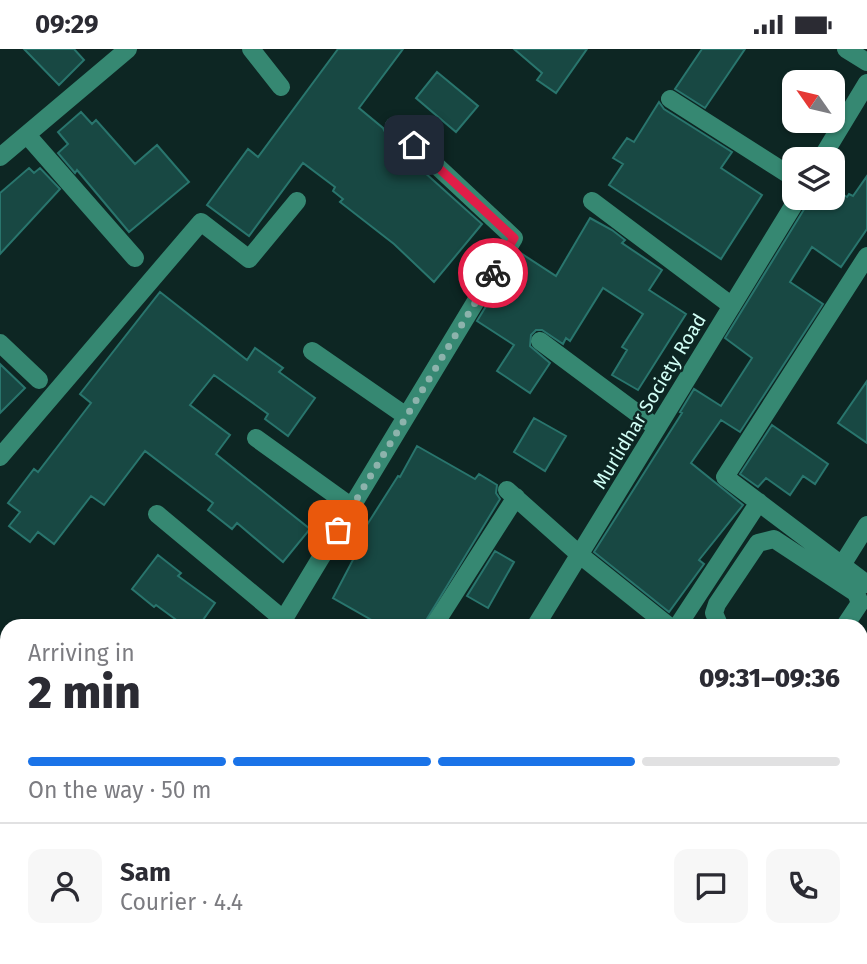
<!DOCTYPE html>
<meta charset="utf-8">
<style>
:root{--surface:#fff;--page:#f7f7f7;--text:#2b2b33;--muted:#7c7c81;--line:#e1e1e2;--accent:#1a73e8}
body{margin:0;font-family:"Fira Sans",sans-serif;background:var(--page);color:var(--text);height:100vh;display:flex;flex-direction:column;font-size:26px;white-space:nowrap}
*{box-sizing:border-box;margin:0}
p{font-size:23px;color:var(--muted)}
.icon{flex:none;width:38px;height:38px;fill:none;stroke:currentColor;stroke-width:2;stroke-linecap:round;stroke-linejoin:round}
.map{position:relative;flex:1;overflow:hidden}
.side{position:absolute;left:0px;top:570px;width:868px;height:345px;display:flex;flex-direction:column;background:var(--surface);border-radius:21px 21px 0 0;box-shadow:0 2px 5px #0004}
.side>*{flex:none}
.needle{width:46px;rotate:304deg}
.fabs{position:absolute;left:782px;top:21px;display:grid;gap:14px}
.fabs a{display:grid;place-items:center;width:63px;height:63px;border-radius:14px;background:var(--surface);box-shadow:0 2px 5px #0004;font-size:35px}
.pin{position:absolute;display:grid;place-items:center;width:60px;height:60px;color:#fff;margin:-30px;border-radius:14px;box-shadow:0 4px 10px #0006}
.courier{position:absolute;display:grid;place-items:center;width:70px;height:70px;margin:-35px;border:5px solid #e11d48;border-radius:50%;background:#fff;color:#222;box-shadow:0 2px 9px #0007}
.head em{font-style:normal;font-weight:800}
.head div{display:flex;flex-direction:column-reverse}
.head{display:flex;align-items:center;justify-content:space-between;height:119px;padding:0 28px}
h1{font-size:46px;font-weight:800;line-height:52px}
.bar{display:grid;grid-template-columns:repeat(4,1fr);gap:10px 7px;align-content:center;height:84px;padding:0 28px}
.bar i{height:9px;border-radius:5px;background:var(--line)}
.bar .on{background:var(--accent)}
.bar p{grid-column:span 4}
.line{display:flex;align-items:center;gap:18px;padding:0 28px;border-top:2px solid var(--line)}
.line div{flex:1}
.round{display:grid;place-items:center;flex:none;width:74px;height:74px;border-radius:14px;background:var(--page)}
.status{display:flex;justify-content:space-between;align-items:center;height:49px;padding:0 35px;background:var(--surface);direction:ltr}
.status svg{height:19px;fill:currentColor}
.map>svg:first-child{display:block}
.building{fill:#184843;stroke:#29756d;stroke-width:2}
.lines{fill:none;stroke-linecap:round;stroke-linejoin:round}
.minor{stroke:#368872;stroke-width:18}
.done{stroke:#8db3ac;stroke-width:7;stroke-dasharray:0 12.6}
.route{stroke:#e11d48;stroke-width:9}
.labels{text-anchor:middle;stroke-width:5;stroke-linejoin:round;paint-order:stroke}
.street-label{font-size:19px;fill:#d2fff6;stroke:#0d2623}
</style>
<div class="status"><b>09:29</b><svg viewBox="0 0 49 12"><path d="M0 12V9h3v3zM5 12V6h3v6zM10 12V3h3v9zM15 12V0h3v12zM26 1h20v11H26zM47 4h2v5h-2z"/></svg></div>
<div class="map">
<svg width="867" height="915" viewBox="0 0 867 915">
<rect width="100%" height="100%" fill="#0d2623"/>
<path class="building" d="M24,0H74L84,11L59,36Z
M338,0H403L359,59L383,79L386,85L423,122L482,175L434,233L394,195L340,153L343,150L333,142L335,138L303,114L249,187L207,156L248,100L258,108Z
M514,0H587L556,44L537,31L542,24Z
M702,0H745L705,59L675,40Z
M437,23L478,57L456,83L416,49Z
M659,53L664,60L732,103L721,119L762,146L721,210L609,136L623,115L613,109L627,89L634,93Z
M81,63L92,75L96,71L135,115L157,96L189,133L129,183L77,121L75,124L58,104L68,95L58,83Z
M29,119L34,124L40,119L60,140L0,205V144Z
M867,127V180L841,218L812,198L790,233L823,255L740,383L721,371L691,414L743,456L699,511L704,515L669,563L594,503L682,364L680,363L694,340L721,357L752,309L725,289L811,149H833V139L847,148L849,145L853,147Z
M590,169L612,181L625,191L622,194L662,221L649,241L686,265L638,341L612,326L627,301L622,298L643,265L603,239L570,292L566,289L563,295L542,281H536L531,286L530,297L550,314L530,344L497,322L514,296L477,272L519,203L556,227Z
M160,243L247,311L255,299L283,319L279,323L315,349L288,387L265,370L268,365L214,326L190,356L230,386L216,405L310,480L283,513L237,474L232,480L208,461L213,454L145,402L104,456L91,447L54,495L38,483L30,493L9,477L20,463L8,454L34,420L38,423L91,354L80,345Z
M0,315L25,339L0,364Z
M867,332V394L838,374Z
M534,369L566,387L545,422L514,403Z
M772,376L828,415L815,435L803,427L790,446L766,429L758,438L740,425Z
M417,397L475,430L479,425L497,436L496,444L500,450L422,578H384L333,549L356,505L351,501L398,427L400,428Z
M495,502L514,513L488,559L467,547Z
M158,506L181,524L178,527L215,554L198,578H186L156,556L154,558L132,540Z"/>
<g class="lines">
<path class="minor" d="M251,0L281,38
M846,0L867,13
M670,50L794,129
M27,86L135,209
M0,108L128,0
M821,110L867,34
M592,152L732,257
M867,207L725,428L867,535
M540,292L657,379
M0,294L39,331
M312,302L406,367
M256,389L352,458
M0,408L201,173L249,210L297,152
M507,441L580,506L670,578
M157,465L284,571
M842,516L867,476
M279,578L514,189L394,77
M433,578L516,448
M535,578L798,149
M677,578L759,453
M720,578L714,564L717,555L758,494L774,490L856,544L860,554L844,578
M861,714L867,718
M0,716L7,722
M0,789L7,780
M278,908L289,915
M553,908L564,915
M325,915L329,908
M470,915L474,908"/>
</g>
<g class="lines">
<path class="done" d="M338,481L493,224"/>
<path class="route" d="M414,96L514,189L493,224"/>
</g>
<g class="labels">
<g class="street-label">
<text transform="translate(649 352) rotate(-59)" y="7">Murlidhar Society Road</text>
</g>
</g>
</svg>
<div class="fabs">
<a><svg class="needle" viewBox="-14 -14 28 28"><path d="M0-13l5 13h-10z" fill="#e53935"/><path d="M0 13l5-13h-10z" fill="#7c7c81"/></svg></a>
<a><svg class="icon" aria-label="layers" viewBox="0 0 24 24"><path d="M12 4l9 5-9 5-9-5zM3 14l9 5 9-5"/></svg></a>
</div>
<div class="pin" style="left:338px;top:481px;background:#ea580c"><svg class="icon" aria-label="bag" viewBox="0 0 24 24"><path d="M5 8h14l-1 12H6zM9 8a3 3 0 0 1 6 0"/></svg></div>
<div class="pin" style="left:414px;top:96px;background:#1f2937"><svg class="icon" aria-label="home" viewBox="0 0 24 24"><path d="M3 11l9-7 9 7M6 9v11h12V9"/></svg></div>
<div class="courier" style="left:493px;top:224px"><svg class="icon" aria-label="bike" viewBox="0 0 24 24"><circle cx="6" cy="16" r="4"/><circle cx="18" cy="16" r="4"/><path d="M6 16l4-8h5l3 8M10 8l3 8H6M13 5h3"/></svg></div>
<section class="side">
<div class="head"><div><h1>2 min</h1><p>Arriving in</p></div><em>09:31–09:36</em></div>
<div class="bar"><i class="on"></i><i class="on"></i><i class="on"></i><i></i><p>On the way · 50 m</p></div>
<div class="line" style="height:126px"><a class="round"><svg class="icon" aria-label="person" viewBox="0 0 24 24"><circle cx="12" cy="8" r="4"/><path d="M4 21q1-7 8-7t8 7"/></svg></a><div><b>Sam</b><p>Courier · 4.4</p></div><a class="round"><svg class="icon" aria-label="chat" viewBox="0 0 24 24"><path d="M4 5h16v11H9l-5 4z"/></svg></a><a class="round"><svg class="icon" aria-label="phone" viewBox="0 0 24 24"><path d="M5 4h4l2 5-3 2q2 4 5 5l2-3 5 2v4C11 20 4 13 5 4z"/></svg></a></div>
</section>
</div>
